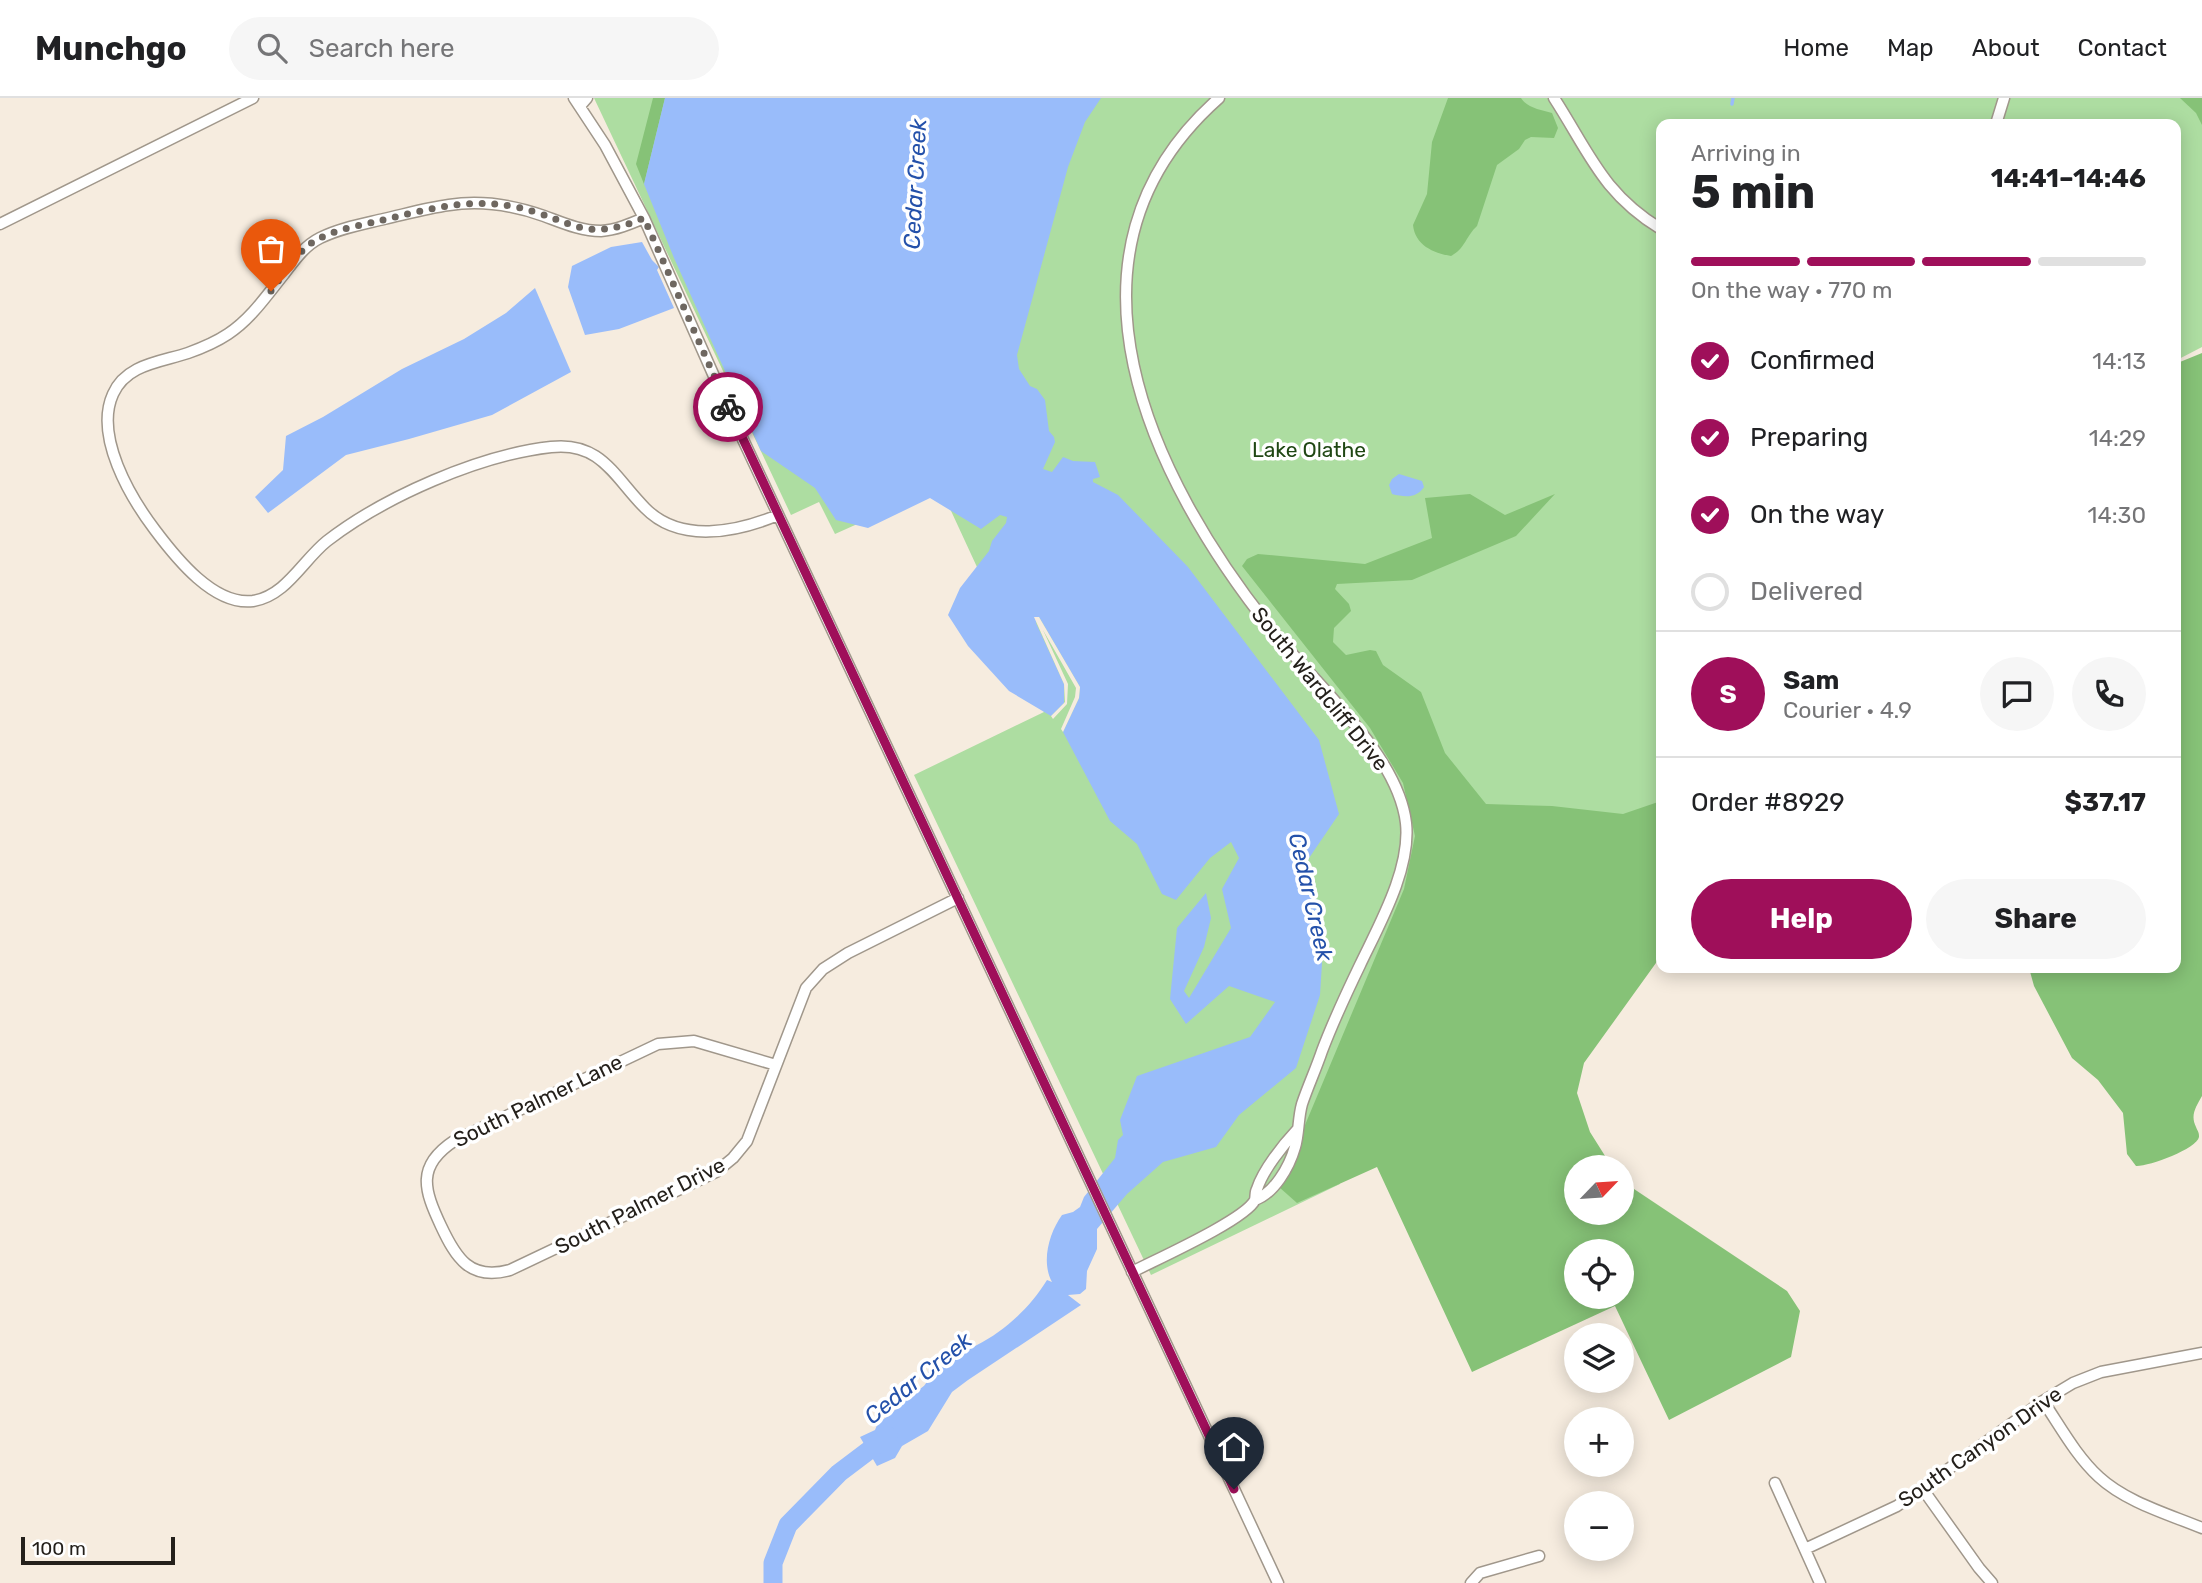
<!DOCTYPE html>
<meta charset="utf-8">
<style>
:root{--surface:#fff;--page:#f6f6f6;--text:#202124;--muted:#757577;--line:#e0e0e0;--accent:#9f0f5a}
body{margin:0;font-family:Rubik,sans-serif;background:var(--page);color:var(--text);height:100vh;display:flex;flex-direction:column;font-size:26px;white-space:nowrap}
*{box-sizing:border-box;margin:0}
p{font-size:23px;color:var(--muted)}
.icon{flex:none;width:38px;height:38px;fill:none;stroke:currentColor;stroke-width:2;stroke-linecap:round;stroke-linejoin:round}
.map{position:relative;flex:1;overflow:hidden}
.sheet{position:absolute;left:1656px;top:21px;width:525px;height:854px;display:flex;flex-direction:column;background:var(--surface);border-radius:14px;box-shadow:0 4px 18px #0003}
.sheet>*{flex:none}
.needle{width:46px;rotate:65deg}
.tools{position:absolute;left:1564px;top:1057px;display:grid;gap:14px}
.tools a{display:grid;place-items:center;width:70px;height:70px;border-radius:50%;background:var(--surface);box-shadow:0 4px 18px #0003;font-size:35px}
.scale{position:absolute;left:21px;bottom:18px;width:154px;box-sizing:border-box;padding-left:7px;border:4px solid #24201b;border-top:0;font-size:19px;line-height:24px;white-space:nowrap;color:#24201b;-webkit-text-stroke:5px #fff;paint-order:stroke}
.pin{position:absolute;display:grid;place-items:center;width:60px;height:60px;color:#fff;margin:-72px -30px;border-radius:50% 50% 50% 0;rotate:-45deg;box-shadow:0 0 7px #0007}
.pin .icon{rotate:45deg}
.courier{position:absolute;display:grid;place-items:center;width:70px;height:70px;margin:-35px;border:5px solid #9f0f5a;border-radius:50%;background:#fff;color:#222;box-shadow:0 2px 9px #0007}
.head em{font-style:normal;font-weight:700}
.head div{display:flex;flex-direction:column-reverse}
.head{display:flex;align-items:center;justify-content:space-between;height:119px;padding:0 35px}
h1{font-size:46px;font-weight:700;line-height:52px}
.bar{display:grid;grid-template-columns:repeat(4,1fr);gap:10px 7px;align-content:center;height:84px;padding:0 35px}
.bar i{height:9px;border-radius:5px;background:var(--line)}
.bar .selected{background:var(--accent)}
.bar p{grid-column:span 4}
.line{display:flex;align-items:center;gap:18px;padding:0 35px;border-top:2px solid var(--line)}
.line div{flex:1}
.round{display:grid;place-items:center;flex:none;width:74px;height:74px;border-radius:37px;background:var(--page)}
ol{padding:0 35px;list-style:none}
li{display:flex;align-items:center;gap:21px;height:77px}
li p{margin-inline-start:auto}
li .icon{padding:7px;border-radius:50%;background:var(--accent);color:#fff;stroke-width:4}
li:last-child{color:var(--muted)}
li i{width:38px;height:38px;border:4px solid var(--line);border-radius:50%}
.button{display:flex;gap:14px;margin-top:auto;padding:14px 35px}
.button a{flex:1;height:80px;border-radius:42px;background:var(--accent);color:#fff;font-size:28px;font-weight:700;line-height:80px;text-align:center}
.button a+a{background:var(--page);color:var(--text)}
header{display:flex;align-items:center;gap:42px;box-sizing:border-box;height:98px;padding:0 35px;background:var(--surface);border-bottom:2px solid var(--line)}
header strong{font-size:33px}
nav{display:flex;gap:38px;margin-inline-start:auto;font-size:24px}
.search{width:490px;height:63px;background:var(--page);display:flex;align-items:center;gap:18px;box-sizing:border-box;padding:0 24px;border-radius:38px;color:var(--muted);font-size:26px}
.map>svg:first-child{display:block}
.green{fill:#addda1}
.forest{fill:#86c277;fill-rule:evenodd}
.water{fill:#99bcfa}
.pier{fill:#f6ecdf}
.lines{fill:none;stroke-linecap:round;stroke-linejoin:round}
.stream{stroke:#99bcfa;stroke-width:3.5}
.river{stroke:#99bcfa;stroke-width:19}
.minor-casing{stroke:#a0978b;stroke-width:13}
.minor{stroke:#fff;stroke-width:10}
.done{stroke:#6e6760;stroke-width:7;stroke-dasharray:0 12.6}
.route{stroke:#9f0f5a;stroke-width:9}
.labels{text-anchor:middle;stroke-width:7;stroke-linejoin:round;paint-order:stroke}
.park-label{font-size:21px;fill:#204714;stroke:#fff}
.street-label{font-size:21px;fill:#24201b;stroke:#fff}
.water-label{font-size:23px;font-style:italic;fill:#2451aa;stroke:#fff}
</style>
<header>
<strong>Munchgo</strong>
<div class="search"><svg class="icon" aria-label="search" viewBox="0 0 24 24"><circle cx="10" cy="10" r="6"/><path d="M15 15l6 6"/></svg>Search here</div>
<nav><a>Home</a><a>Map</a><a>About</a><a>Contact</a></nav>
</header>
<div class="map">
<svg width="2202" height="1485" viewBox="0 0 2202 1485">
<rect width="100%" height="100%" fill="#f6ecdf"/>
<path class="green" d="M594,0H2202V249L2175,263V26H1661V713L1310,1020L1340,1086L1151,1177L914,677L1044,614L940,389L835,436L819,404L791,417Z"/>
<path class="forest" d="M653,0H665L644,86L636,66Z
M1448,0H1521C1527,10 1541,12 1552,15L1558,30L1554,40L1531,39L1525,42L1519,51L1497,67L1477,128C1466,138 1465,151 1451,158C1433,155 1415,147 1413,127L1427,96L1432,44Z
M2180,0H2202V27L2196,15Z
M2202,255V998C2196,1009 2190,1017 2196,1029C2198,1034 2199,1034 2199,1039C2197,1051 2147,1069 2136,1068L2127,1056L2123,1015L2098,982L2072,960L2034,888L2029,870H2175V266Z
M1470,396L1505,417L1555,396L1516,438L1412,482L1337,486L1335,491L1349,506L1351,513L1334,530L1333,544L1346,557L1370,552L1376,553L1383,567L1421,594L1445,655L1486,706L1552,708L1623,716L1661,703V858L1584,965L1577,995L1590,1034L1612,1069H1577V1115H1622V1083L1787,1193L1800,1213L1791,1259L1669,1322L1615,1208L1472,1274L1377,1069L1297,1105L1279,1089L1404,791L1415,738L1403,685L1370,630L1242,468L1247,461L1258,456L1365,466L1432,440L1425,400ZM1577,1153H1622V1199H1577Z"/>
<path class="water" d="M665,0H1101L1085,24L1068,69L1017,257L1019,271L1030,288L1037,291L1045,302L1049,333L1054,339L1055,344L1043,371L1052,374L1063,359L1073,363L1095,364L1100,379L1093,381V384L1118,397L1188,469L1319,642L1339,716L1307,763L1324,834L1320,897L1296,970L1239,1017L1216,1049L1163,1064L1127,1096L1097,1131V1151L1087,1173L1086,1191L1080,1196L1068,1197L1081,1207L968,1282L952,1294L928,1333L902,1348L895,1360L877,1368L860,1339L875,1332C879,1321 886,1321 894,1313C898,1309 899,1304 904,1300C926,1285 928,1294 929,1263C977,1256 1022,1223 1047,1182L1052,1184C1041,1164 1049,1135 1062,1117L1073,1114L1080,1109L1084,1099L1115,1060L1118,1042L1123,1037L1120,1022L1137,978L1250,939L1275,904L1229,888L1186,926L1170,901L1177,830L1206,795L1211,820L1204,849L1184,893L1189,900L1231,830L1222,791L1239,760L1231,744L1210,760L1176,802L1162,796L1137,746L1110,723L1063,634L1079,600L1080,589L1039,519L1036,525L1064,586V605L1051,618L1009,593L968,548L948,517L960,490L989,453L992,443L1006,425L1007,419L1000,417L981,431L930,400L868,430L836,422L815,390L761,353L674,160L644,86Z
M642,144L652,162L659,169L657,172L674,210L619,231L585,237L568,189L572,168L611,149Z
M535,190L571,274L492,317L409,341L346,357L268,415L255,399L283,372L286,338L323,319L402,271L464,241L506,215Z
M1399,376L1422,383L1424,389C1416,401 1404,399 1392,396L1389,387L1392,381Z"/>
<path class="pier" d="M1034,519H1039L1080,589L1079,600L1063,634L1061,631L1075,599L1076,590L1043,532L1068,586L1067,606L1053,621L1051,618L1065,604L1064,586Z"/>
<g class="lines">
<path class="stream" d="M1732,6L1733,0"/>
<path class="river" d="M773,1485V1465L788,1427L839,1375L888,1338"/>
<g class="minor-casing">
<path id="minor" d="M574,0L605,47L644,120L725,303L1278,1485
M1219,0C1042,156 1151,381 1272,532C1314,585 1398,656 1406,725C1411,771 1379,827 1360,867C1346,896 1333,924 1322,953C1316,971 1308,988 1302,1006C1298,1020 1299,1036 1295,1049C1289,1070 1274,1095 1255,1102
M1554,0C1589,54 1602,95 1661,131
M580,8L587,0
M1996,26L2004,0
M644,120C630,126 616,132 601,133C581,133 563,125 544,118C513,107 482,102 449,107C427,110 406,116 384,121C363,126 340,130 320,140C304,148 294,163 284,176C267,197 251,221 228,236C216,244 202,250 188,255C161,264 126,266 113,296C94,338 130,399 155,432C176,460 214,508 253,503C286,498 303,462 327,443C384,399 479,357 551,349C601,343 615,380 645,410C680,446 737,434 778,417
M0,126L253,0
M776,967L694,943L658,946L454,1043C416,1068 424,1092 441,1128C456,1160 470,1183 510,1172L716,1074L733,1060L747,1043L806,890L823,871L848,855L958,800
M1132,1174C1155,1162 1245,1122 1255,1102C1256,1098 1255,1094 1257,1091C1263,1072 1283,1047 1297,1032
M2043,1303C2060,1328 2076,1358 2099,1379C2126,1404 2168,1416 2202,1430
M1775,1385L1820,1485
M1922,1390L1979,1470L1992,1485
M1805,1451L1897,1408L2043,1303L2073,1285L2101,1274L2202,1255
M1471,1485L1480,1475L1539,1458"/>
</g>
<use href="#minor" class="minor"/>
</g>
<g class="lines">
<path class="done" d="M271,193C283,177 296,155 313,144C332,132 357,128 379,123C424,112 469,99 516,109C572,121 582,146 644,120L728,309"/>
<path class="route" d="M728,309L1234,1391"/>
</g>
<g class="labels">
<g class="park-label">
<text x="1309" y="359">Lake Olathe</text>
</g>
<g class="street-label">
<text transform="translate(1320 591) rotate(51)" y="7">South Wardcliff Drive</text>
<text transform="translate(538 1003) rotate(-26)" y="7">South Palmer Lane</text>
<text transform="translate(640 1108) rotate(-27)" y="7">South Palmer Drive</text>
<text transform="translate(1980 1349) rotate(-35)" y="7">South Canyon Drive</text>
</g>
<g class="water-label">
<text transform="translate(915 86) rotate(-87)" y="8">Cedar Creek</text>
<text transform="translate(1311 799) rotate(77)" y="8">Cedar Creek</text>
<text transform="translate(918 1280) rotate(-39)" y="8">Cedar Creek</text>
</g>
</g>
</svg>
<div class="tools">
<a><svg class="needle" viewBox="-14 -14 28 28"><path d="M0-13l5 13h-10z" fill="#e53935"/><path d="M0 13l5-13h-10z" fill="#757577"/></svg></a>
<a><svg class="icon" aria-label="locate" viewBox="0 0 24 24"><circle cx="12" cy="12" r="6"/><path d="M12 2v4M12 18v4M2 12h4M18 12h4"/></svg></a>
<a><svg class="icon" aria-label="layers" viewBox="0 0 24 24"><path d="M12 4l9 5-9 5-9-5zM3 14l9 5 9-5"/></svg></a>
<a>+</a>
<a>−</a>
</div>
<div class="scale">100 m</div>
<div class="pin" style="left:271px;top:193px;background:#ea580c"><svg class="icon" aria-label="bag" viewBox="0 0 24 24"><path d="M5 8h14l-1 12H6zM9 8a3 3 0 0 1 6 0"/></svg></div>
<div class="pin" style="left:1234px;top:1391px;background:#1f2937"><svg class="icon" aria-label="home" viewBox="0 0 24 24"><path d="M3 11l9-7 9 7M6 9v11h12V9"/></svg></div>
<div class="courier" style="left:728px;top:309px"><svg class="icon" aria-label="bike" viewBox="0 0 24 24"><circle cx="6" cy="16" r="4"/><circle cx="18" cy="16" r="4"/><path d="M6 16l4-8h5l3 8M10 8l3 8H6M13 5h3"/></svg></div>
<section class="sheet">
<div class="head"><div><h1>5 min</h1><p>Arriving in</p></div><em>14:41–14:46</em></div>
<div class="bar"><i class="selected"></i><i class="selected"></i><i class="selected"></i><i></i><p>On the way · 770 m</p></div>
<ol>
<li><svg class="icon" aria-label="check" viewBox="0 0 24 24"><path d="M5 12l5 5 9-10"/></svg>Confirmed<p>14:13</p></li>
<li><svg class="icon" aria-label="check" viewBox="0 0 24 24"><path d="M5 12l5 5 9-10"/></svg>Preparing<p>14:29</p></li>
<li><svg class="icon" aria-label="check" viewBox="0 0 24 24"><path d="M5 12l5 5 9-10"/></svg>On the way<p>14:30</p></li>
<li><i></i>Delivered</li>
</ol>
<div class="line" style="height:126px"><b class="round" style="background:var(--accent);color:#fff">S</b><div><b>Sam</b><p>Courier · 4.9</p></div><a class="round"><svg class="icon" aria-label="chat" viewBox="0 0 24 24"><path d="M4 5h16v11H9l-5 4z"/></svg></a><a class="round"><svg class="icon" aria-label="phone" viewBox="0 0 24 24"><path d="M5 4h4l2 5-3 2q2 4 5 5l2-3 5 2v4C11 20 4 13 5 4z"/></svg></a></div>
<div class="line" style="height:91px"><div>Order #8929</div><b>$37.17</b></div>
<div class="button"><a>Help</a><a>Share</a></div>
</section>
</div>
